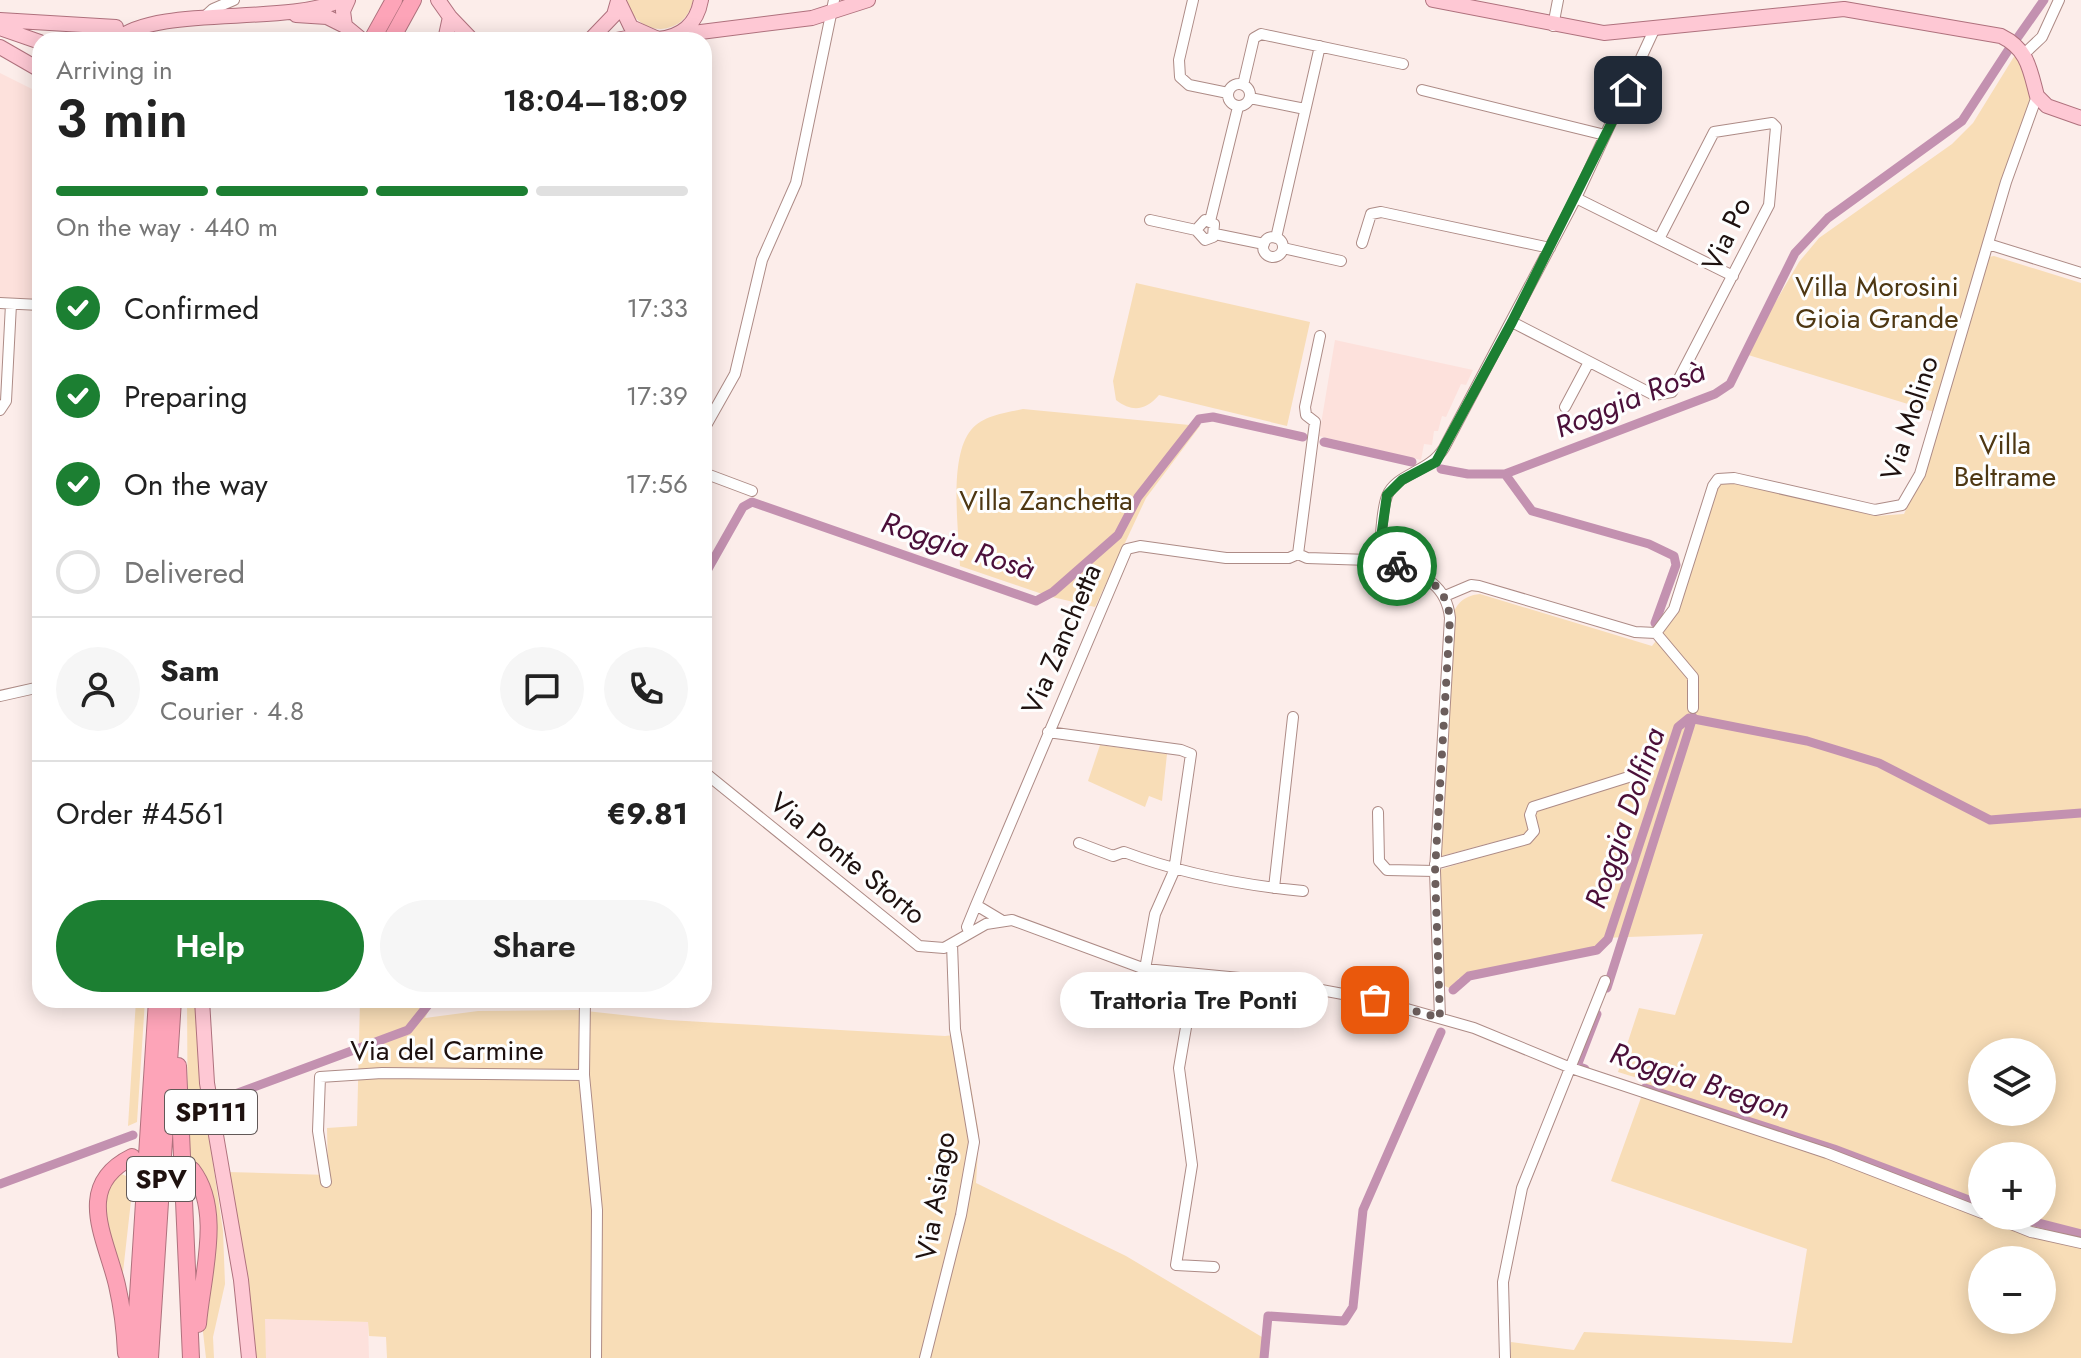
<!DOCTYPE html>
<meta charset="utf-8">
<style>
:root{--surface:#fff;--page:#f6f6f6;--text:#222;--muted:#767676;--line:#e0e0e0;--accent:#1c7f32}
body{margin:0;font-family:Jost,sans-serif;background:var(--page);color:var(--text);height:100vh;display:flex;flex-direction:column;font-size:30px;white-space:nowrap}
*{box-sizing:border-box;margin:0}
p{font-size:26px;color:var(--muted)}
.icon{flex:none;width:44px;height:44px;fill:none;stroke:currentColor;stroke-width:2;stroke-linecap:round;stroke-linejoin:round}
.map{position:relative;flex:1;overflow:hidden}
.panel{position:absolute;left:32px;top:32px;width:680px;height:976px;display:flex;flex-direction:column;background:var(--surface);border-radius:24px;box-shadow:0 4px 20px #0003}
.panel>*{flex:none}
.tools{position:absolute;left:1968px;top:1038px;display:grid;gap:16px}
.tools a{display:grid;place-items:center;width:88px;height:88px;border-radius:50%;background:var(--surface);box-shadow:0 4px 20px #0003;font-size:40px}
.pin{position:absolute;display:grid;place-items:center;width:68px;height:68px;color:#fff;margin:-34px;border-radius:16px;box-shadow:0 4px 12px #0006}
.courier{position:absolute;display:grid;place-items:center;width:80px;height:80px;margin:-40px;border:6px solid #1c7f32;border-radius:50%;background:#fff;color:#222;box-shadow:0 2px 10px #0007}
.bubble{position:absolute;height:56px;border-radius:28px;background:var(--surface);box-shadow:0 4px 20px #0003;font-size:26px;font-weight:600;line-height:56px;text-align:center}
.head em{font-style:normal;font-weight:600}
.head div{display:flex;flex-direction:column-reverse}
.head{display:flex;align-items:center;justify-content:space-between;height:136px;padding:0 24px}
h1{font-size:52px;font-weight:600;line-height:60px}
.bar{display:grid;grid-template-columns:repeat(4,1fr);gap:12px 8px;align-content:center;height:96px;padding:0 24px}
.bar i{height:10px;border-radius:6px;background:var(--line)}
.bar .current{background:var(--accent)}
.bar p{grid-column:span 4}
.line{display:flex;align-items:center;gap:20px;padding:0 24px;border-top:2px solid var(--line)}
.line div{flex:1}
.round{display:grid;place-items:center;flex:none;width:84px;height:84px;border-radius:42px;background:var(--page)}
ol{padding:0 24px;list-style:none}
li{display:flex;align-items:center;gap:24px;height:88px}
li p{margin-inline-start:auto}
li .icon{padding:8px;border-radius:50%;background:var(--accent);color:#fff;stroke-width:4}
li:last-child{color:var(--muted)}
li i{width:44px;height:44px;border:4px solid var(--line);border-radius:50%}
.cta{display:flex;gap:16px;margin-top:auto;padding:16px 24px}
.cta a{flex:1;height:92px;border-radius:48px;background:var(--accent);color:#fff;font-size:32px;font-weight:600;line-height:92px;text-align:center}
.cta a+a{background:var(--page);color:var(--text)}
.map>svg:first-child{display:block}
.built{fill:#fde1dc}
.green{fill:#f8ddb7;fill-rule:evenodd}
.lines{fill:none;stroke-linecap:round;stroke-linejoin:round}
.canal{stroke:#c391b0;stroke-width:9}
.minor-casing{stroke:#ad8b86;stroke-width:12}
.major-casing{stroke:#af717d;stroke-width:16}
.highway-casing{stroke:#af717d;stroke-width:18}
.minor{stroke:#fff;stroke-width:10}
.major{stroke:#fec8d4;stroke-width:14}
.highway{stroke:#fda4b8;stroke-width:16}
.done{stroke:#6c5e5c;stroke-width:8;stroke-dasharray:0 14.4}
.route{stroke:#1c7f32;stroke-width:10}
.labels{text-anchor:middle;stroke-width:6;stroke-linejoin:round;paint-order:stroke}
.shield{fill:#fefefe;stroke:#615857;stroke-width:2}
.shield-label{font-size:26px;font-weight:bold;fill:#1e110f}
.street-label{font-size:28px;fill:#1e110f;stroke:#fefefe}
.park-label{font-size:28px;fill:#4e3712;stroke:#fefefe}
.water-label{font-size:30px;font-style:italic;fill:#4b0f39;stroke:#fefefe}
</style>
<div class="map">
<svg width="2081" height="1358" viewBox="0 0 2081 1358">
<rect width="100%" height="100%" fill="#fcedea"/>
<path class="built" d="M0,73L40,93V301L0,300Z
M1335,340L1473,370L1466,385L1461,384L1446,417L1442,416L1438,431H1434L1432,445L1424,444L1421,460L1319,436Z
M264,1319L368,1322L369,1358H266Z"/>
<path class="green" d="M627,0H693C685,39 635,38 627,0Z
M2015,55L2026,78L2030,101L1934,412L1745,354L1799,262L1819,238L1952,144L1973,123Z
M1994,256L2081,283V1358H1511V1342L1574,1350L1584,1332L1792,1343L1807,1249L1611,1181L1647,1081L1618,1072L1639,1008L1675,1015L1703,934L1603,938L1592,952L1459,978L1451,989L1439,983V870L1531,841L1528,833L1438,857L1450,622C1455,606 1461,596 1480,594L1652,646L1672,620L1713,487L1729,481L1876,516L1904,514L1922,475L1989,257ZM1982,1052H2042V1112H1982ZM1982,1156H2042V1216H1982ZM1982,1260H2042V1320H1982Z
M1136,283L1310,322L1287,426L1159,395C1146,410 1133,413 1116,400L1113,381Z
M1023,409L1200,426L1146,498L1095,607L1048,596L960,566C959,531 948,458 971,430C984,415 1005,413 1023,409Z
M1100,745L1167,754L1162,801L1149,796L1145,807L1088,781Z
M136,1000H145L137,1122L128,1126Z
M187,1000H194L202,1089L223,1231L225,1284L213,1337L214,1358H206L201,1315L209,1241L197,1167L188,1158Z
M360,1000H434L425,1018L478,1011L577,1010L668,1020L945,1036L962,1034L979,1134L976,1183L1126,1256L1267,1340L1266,1358H387L386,1337L369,1336L368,1322L265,1319L266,1358H253L227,1172L328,1175L327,1128L357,1126Z
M135,1165L122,1281C112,1247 92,1204 119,1173L126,1176Z"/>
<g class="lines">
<path class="canal" d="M2018,37L2044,0
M1324,442L1412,462
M1441,469L1468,474H1505L1715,394L1730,384L1795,253L1828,218L1962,121L2009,49
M1505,474L1532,511L1649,544L1674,556L1676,565L1655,623
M704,576L743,507L752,502L1036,601L1053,592L1118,535L1138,497L1199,419L1213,417L1303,437
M1607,988L1693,717
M1453,990L1469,976L1597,950L1608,939L1678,727L1689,718L1807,741L1879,763L1990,820L2081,813
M1585,1069L1577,1066L1597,1014
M1645,1088L1834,1149L1982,1205
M227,1097L408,1030L432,1000
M0,1184L133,1135
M2011,1216L2081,1234
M1264,1358L1268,1316L1344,1321L1353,1307L1363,1210L1441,1032"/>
<g class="minor-casing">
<path id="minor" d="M1193,0L1179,60L1180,77L1189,85L1228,93
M202,19L213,9L234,0
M1553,26L1558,0
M2024,54L2042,37L2059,0
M1228 95a11 11 0 1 1 22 0a11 11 0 1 1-22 0Z
M1243,85L1254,38L1261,34L1403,64
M1422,90L1605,135
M1250,98L1305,109
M1576,198L1733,276
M1150,220L1196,230L1205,240L1213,237L1214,224L1205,220L1196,230
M1210,221L1238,107
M1215,234L1264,244
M1263 247a10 10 0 1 1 20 0a10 10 0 1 1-20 0Z
M1276,238L1320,46
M1362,243L1371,214L1381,212L1550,248
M1988,244L2081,273
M1283,248L1341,261
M0,303L40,305
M1512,322L1654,395L1672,392L1769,205L1776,127L1772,123L1714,132L1659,239
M1565,407L1589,362
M0,410L6,401L11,304
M704,429L735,374L762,260L796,183L834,0
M704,473L752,491
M1370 560a8 8 0 1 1 16 0a8 8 0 1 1-16 0Z
M1379,552C1382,534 1381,512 1387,496C1396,473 1429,473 1444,448L1576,198L1654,30
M1298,554L1315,422L1306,415L1305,407L1320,336
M1387,562C1417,574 1446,580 1450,618L1435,871L1440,1018
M1445,596L1471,585L1479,586L1635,632L1656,633L1674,609L1713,486L1718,479L1734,478L1875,510L1902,505L1920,474L2006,182L2037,96
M1656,633L1693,677V708
M0,696L40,687
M1048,732L1181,750L1191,754L1174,871L1155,914L1145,969
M704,772L919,946L944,948L986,924L1012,920L1145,969L1273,981L1375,1000L1474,1028L1571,1068L1827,1153L1982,1213
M1378,812L1379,861L1387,870L1435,871
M1079,843L1113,856L1124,852C1183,874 1240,885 1303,891
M1435,864L1527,839L1534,831L1530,815L1533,807L1638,774
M1274,888L1293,717
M976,905L1001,920
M969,932L967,927L976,905L1127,549L1140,546L1226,558H1289L1298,554L1307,558L1370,560
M1195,975L1179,1068L1192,1165L1176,1265L1214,1267
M585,1000L584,1075L597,1210L596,1358
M326,1182L318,1131L320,1077L382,1073L584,1075
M1991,1216L2031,1232L2081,1243
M925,1358L961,1215L974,1142L955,1029L952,944
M1505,1358L1503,1282L1522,1188L1605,981"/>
</g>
<g class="major-casing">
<path id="major" d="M348,0L343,11L345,26L362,40
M438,0L450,17L445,40
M618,0L631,27L658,39C682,37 697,23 701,0
M1433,0L1604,33L1844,9L2001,36C2028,49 2030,70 2037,96L2047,106L2081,118
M296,15L327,17L345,26
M450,17L472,40
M0,20L116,27
M0,28L40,42
M677,35L812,18L868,0
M80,40L113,28
M116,40C158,4 286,26 341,0
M590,40L614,15L618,1
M616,40L643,35
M0,47L40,70
M202,1000L207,1083L241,1280L249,1358"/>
</g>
<g class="highway-casing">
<path id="highway" d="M374,36L394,0
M391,40L413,0
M178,1066L191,1358
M192,1170C223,1210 202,1276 198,1324
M126,1353C125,1330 122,1307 117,1285C106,1238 73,1186 132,1157
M134,1358L157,1000
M150,1358L173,1000"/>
</g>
<use href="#minor" class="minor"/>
<use href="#major" class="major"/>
<use href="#highway" class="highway"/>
</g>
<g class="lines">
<path class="done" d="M1375,1000L1440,1018L1435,871L1450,618C1446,585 1425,575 1397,566"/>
<path class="route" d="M1397,566L1387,562L1385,555L1379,552L1387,495L1402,480L1436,462L1512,322L1628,90"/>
</g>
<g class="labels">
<g class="shield">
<rect x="165" y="1090" width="92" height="44" rx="6"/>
<rect x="127" y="1157" width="68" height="44" rx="6"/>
</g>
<g class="shield-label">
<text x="211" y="1121">SP111</text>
<text x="161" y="1188">SPV</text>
</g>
<g class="street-label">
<text transform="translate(1726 234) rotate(-65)" y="10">Via Po</text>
<text transform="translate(1909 418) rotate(-72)" y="10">Via Molino</text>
<text transform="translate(1061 639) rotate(-67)" y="10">Via Zanchetta</text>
<text transform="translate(848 858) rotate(39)" y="10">Via Ponte Storto</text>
<text x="447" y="1060">Via del Carmine</text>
<text transform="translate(935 1196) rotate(-81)" y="10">Via Asiago</text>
</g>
<g class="park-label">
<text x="1877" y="296">Villa Morosini<tspan x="1877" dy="32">Gioia Grande</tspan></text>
<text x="2005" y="454">Villa<tspan x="2005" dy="32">Beltrame</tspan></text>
<text x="1046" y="510">Villa Zanchetta</text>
</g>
<g class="water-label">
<text transform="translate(1630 399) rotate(-22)" y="10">Roggia Rosà</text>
<text transform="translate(958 546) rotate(18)" y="10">Roggia Rosà</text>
<text transform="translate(1625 818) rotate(-71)" y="10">Roggia Dolfina</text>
<text transform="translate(1700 1081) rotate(18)" y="10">Roggia Bregon</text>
</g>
</g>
</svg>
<div class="tools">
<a><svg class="icon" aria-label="layers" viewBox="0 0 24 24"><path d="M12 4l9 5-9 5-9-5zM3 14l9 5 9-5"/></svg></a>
<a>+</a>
<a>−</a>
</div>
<div class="pin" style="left:1375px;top:1000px;background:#ea580c"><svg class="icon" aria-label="bag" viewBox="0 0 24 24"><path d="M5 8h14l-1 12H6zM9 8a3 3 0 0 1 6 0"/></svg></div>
<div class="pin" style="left:1628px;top:90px;background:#1f2937"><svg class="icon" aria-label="home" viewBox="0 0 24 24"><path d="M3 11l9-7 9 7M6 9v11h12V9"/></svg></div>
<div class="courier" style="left:1397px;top:566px"><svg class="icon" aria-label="bike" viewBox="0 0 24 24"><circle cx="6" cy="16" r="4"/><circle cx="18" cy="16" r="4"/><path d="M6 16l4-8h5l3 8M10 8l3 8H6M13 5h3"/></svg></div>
<div class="bubble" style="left:1060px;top:972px;width:268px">Trattoria Tre Ponti</div>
<section class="panel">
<div class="head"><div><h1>3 min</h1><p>Arriving in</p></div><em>18:04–18:09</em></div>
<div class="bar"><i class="current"></i><i class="current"></i><i class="current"></i><i></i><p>On the way · 440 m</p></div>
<ol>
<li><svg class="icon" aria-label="check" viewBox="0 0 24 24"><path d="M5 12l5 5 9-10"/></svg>Confirmed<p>17:33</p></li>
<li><svg class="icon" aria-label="check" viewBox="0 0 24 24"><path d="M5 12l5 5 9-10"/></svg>Preparing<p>17:39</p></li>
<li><svg class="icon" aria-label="check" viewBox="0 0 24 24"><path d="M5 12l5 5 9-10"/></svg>On the way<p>17:56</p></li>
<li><i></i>Delivered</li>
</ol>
<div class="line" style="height:144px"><a class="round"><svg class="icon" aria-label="person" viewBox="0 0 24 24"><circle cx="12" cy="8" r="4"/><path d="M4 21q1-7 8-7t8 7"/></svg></a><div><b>Sam</b><p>Courier · 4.8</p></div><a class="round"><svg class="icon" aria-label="chat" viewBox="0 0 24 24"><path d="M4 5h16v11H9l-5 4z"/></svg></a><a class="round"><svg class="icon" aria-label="phone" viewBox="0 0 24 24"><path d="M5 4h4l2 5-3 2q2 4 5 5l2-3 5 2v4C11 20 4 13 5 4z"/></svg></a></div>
<div class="line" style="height:104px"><div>Order #4561</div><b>€9.81</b></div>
<div class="cta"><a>Help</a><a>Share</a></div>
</section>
</div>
